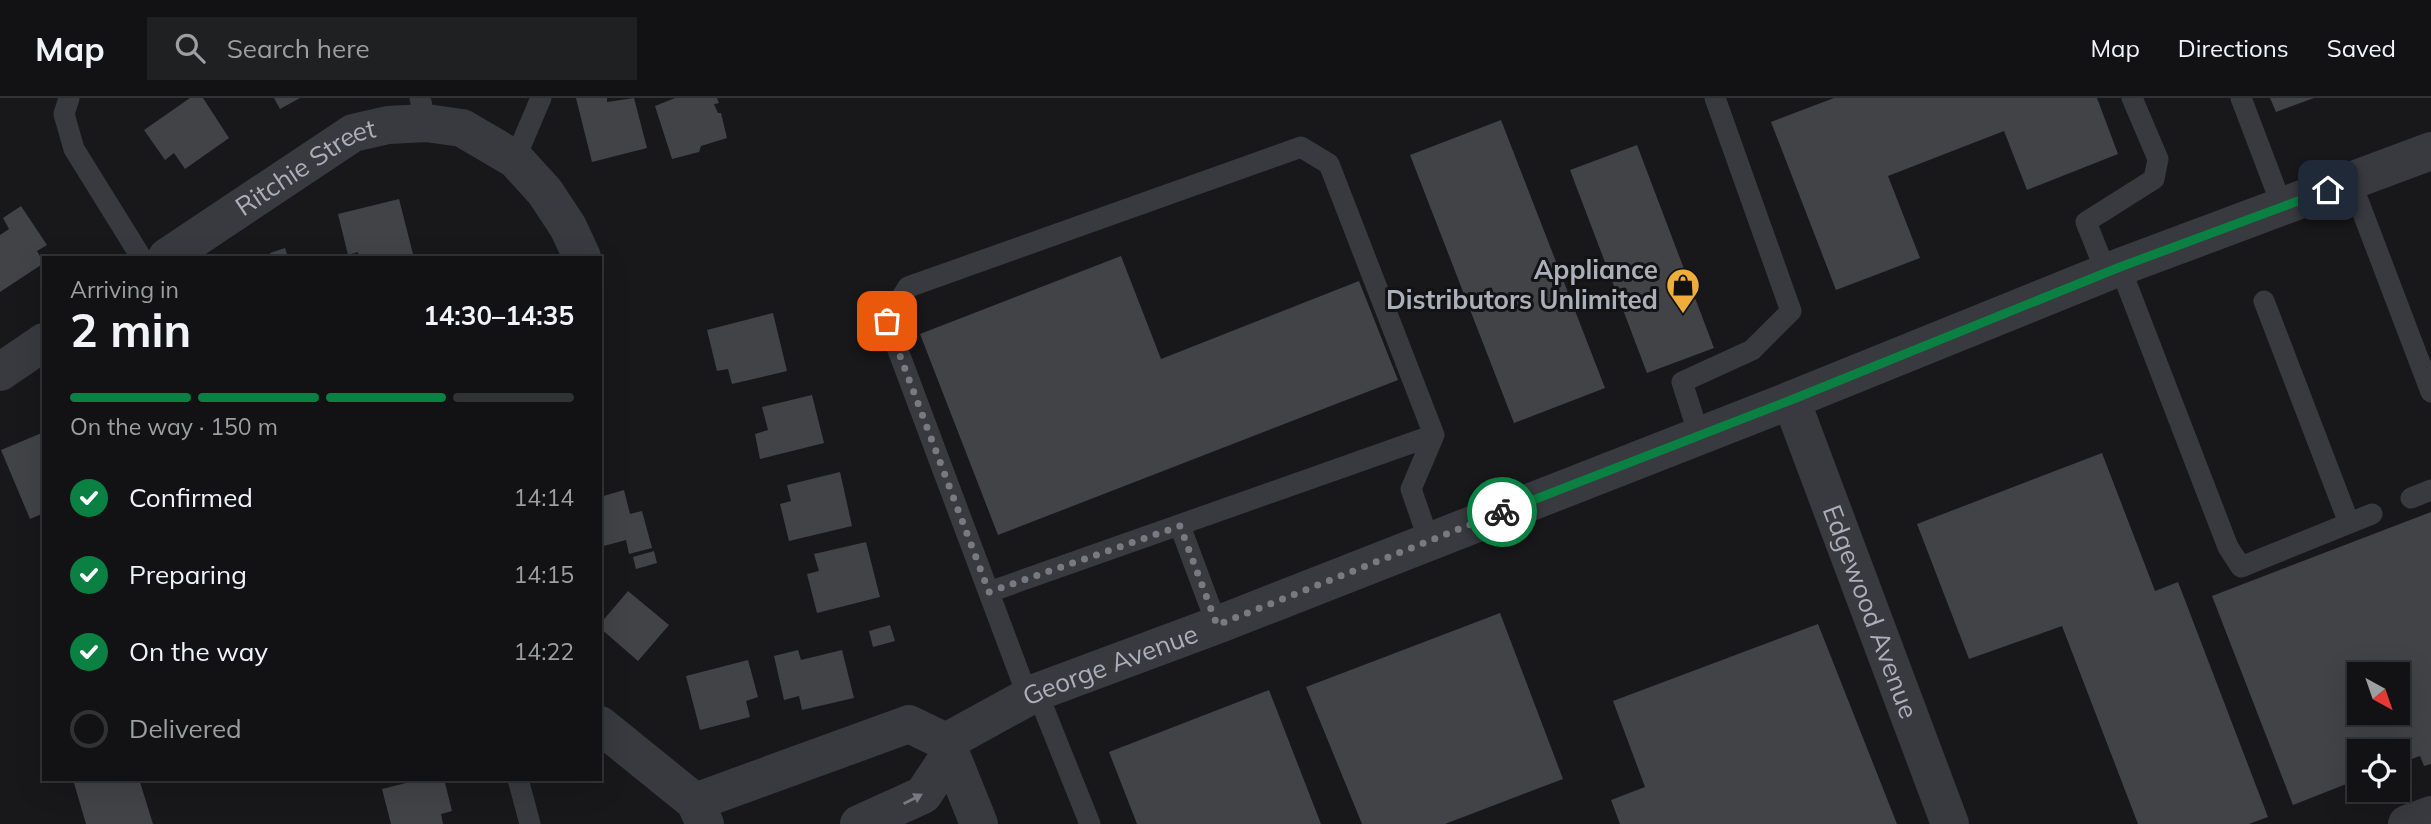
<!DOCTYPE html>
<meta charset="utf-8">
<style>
:root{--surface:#121214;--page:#1f2022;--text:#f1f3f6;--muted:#9c9ea0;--line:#313234;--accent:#0b8043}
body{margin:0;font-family:Mulish,sans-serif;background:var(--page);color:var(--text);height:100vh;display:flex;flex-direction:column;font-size:26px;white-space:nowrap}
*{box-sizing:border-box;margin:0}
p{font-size:23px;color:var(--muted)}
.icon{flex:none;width:38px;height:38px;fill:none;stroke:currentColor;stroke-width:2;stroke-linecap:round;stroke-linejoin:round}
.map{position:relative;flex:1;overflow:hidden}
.side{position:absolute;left:42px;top:158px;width:560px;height:525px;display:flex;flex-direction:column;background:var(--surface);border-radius:0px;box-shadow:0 7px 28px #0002,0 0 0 2px var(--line)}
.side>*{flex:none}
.needle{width:46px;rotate:140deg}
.controls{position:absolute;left:2347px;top:564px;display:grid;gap:14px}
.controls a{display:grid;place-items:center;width:63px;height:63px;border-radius:0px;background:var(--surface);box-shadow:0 7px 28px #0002,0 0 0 2px var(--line);font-size:35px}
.pin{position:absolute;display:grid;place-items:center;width:60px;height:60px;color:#fff;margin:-30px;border-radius:14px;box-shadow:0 4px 10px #0006}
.courier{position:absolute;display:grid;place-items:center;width:70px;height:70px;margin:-35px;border:5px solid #0b8043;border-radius:50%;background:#fff;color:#222;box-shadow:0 2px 9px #0007}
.overview em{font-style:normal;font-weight:700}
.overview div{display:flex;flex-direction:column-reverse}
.overview{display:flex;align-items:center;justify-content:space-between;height:119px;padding:0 28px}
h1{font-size:46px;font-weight:700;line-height:52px}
.bar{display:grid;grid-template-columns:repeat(4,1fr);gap:10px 7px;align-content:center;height:84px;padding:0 28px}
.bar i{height:9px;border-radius:5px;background:var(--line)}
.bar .on{background:var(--accent)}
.bar p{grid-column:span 4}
ol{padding:0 28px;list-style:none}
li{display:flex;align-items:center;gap:21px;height:77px}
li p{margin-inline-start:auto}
li .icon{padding:7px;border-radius:50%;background:var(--accent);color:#fff;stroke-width:4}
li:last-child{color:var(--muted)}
li i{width:38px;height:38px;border:4px solid var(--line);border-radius:50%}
header{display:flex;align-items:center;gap:42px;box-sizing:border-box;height:98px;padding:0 35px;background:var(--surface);border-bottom:2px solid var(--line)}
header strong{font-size:33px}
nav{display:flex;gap:38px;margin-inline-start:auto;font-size:24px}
.search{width:490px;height:63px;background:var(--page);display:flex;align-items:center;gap:18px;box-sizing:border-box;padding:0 24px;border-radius:0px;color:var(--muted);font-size:26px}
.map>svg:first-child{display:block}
.building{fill:#424347;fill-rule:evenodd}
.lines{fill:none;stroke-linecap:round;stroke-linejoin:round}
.service{stroke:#393a3f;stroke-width:21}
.minor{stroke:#393a3f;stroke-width:38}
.oneway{fill:#777a82}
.done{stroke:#777a81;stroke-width:7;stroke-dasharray:0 12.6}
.route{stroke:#0b8043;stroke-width:9}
.labels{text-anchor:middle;stroke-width:6;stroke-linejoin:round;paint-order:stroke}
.street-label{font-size:26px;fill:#aaafb9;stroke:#131315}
.poi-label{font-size:26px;font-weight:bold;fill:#aaafb9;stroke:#131315;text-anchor:end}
</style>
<header>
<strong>Map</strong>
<div class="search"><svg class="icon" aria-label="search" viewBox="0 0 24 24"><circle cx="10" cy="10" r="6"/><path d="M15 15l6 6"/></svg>Search here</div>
<nav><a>Map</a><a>Directions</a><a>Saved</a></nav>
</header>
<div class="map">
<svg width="2431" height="726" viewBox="0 0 2431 726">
<rect width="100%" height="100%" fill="#18181a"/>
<path class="building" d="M190,0H203L229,40L185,71L174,55L165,62L144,32Z
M274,0H300L280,11Z
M576,0H607V4L634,0L647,50L592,64Z
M675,0H717L719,5L714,6L718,15H721L727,40L701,48L699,54L672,61L655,8Z
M1834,0H2097L2118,56L2027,92L2004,33L1888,78L1920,160L1836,192L1771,24Z
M2270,0H2314L2276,14Z
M1501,22L1605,290L1514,325L1410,57Z
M1637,47L1714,250L1647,275L1570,72Z
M399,101L413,156L400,159H359L358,154L348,157L338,116Z
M21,108L47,147L37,153L44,165L0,194V137L9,131L3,120Z
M285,150L288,159H271L270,155Z
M1121,158L1161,261L1359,183L1398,282L998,437L920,236Z
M773,215L787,273L732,286L728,271L717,273L707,232Z
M812,297L824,345L760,361L755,336L768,332L762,309Z
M44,334V415L30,421L1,352Z
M2102,355L2155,493L2178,484L2268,719L2249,726H2138L2062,528L1969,561L1917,426Z
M840,374L852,428L789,443L780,406L791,403L787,387Z
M624,392L630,416L642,413L652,450L629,456L626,442L600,449V399Z
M2431,414V666L2424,668L2420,658L2398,666V653H2359V681L2293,707L2212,498ZM2359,576H2398V614H2359Z
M866,444L880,499L817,515L807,476L819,473L814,456Z
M654,453L657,465L636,471L633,459Z
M628,493L669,527L638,563L600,530V526Z
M1500,515L1563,681L1445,726H1362L1306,589Z
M1818,526L1897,726H1620L1611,702L1645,689L1613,603Z
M890,527L895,543L873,549L869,533Z
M798,552L801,562L842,552L854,600L802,612L799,598L784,602L774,558Z
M748,562L758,599L746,603L750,619L700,632L686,578Z
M1269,592L1321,726H1137L1109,654Z
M88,681H139L153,726H86L74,685Z
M422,681H444L452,713L441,716L443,726H391L382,691Z"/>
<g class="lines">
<path class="service" d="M69,0L64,16L74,51L141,159
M420,0L426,25
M2241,0L2282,108
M515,61L541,0
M2351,84L2431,294
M2120,169L2228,449L2241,469L2372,416
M2106,174L2086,124L2154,81L2158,61L2132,0
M2264,203L2349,425
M1699,337L1682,284L1752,252L1791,213L1715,0
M2411,400L2431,392
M1180,428L1217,527
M989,494L1434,337
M1037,594L1090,726
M1028,599L887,223L908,189L1301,49L1329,66L1434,337L1411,391L1429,443
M518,681L530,726"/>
<g class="minor">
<path id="s1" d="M167,159L353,35L388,27L426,25L462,30L515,61L545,94L568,129L582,159"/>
<path d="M0,274L44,244"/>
<path id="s2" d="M1791,302L1950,726"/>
<path d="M600,627L695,704L705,726"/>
<path id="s3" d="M946,644L1037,594L1217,527L1791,302L2120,169L2431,53"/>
<path d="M946,644L979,726"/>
<path d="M695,704L909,626L946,644"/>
<path d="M859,726L923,697L951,655"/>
<path d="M2407,726L2431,717"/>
</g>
</g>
<defs><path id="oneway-solid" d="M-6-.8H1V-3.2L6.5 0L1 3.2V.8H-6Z" transform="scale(1.75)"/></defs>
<use class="oneway" href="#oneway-solid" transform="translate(913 701) rotate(-27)"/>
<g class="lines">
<path class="done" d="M887,223L989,494L1180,428L1217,527L1502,414"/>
<path class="route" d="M1502,414L1791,302L2120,169L2328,92"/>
</g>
<defs>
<g id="shop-pin" transform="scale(1.75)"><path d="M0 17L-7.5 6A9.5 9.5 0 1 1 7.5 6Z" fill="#efad3b" stroke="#131315"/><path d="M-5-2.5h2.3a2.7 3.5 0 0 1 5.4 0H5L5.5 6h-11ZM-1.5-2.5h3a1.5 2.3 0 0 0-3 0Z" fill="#111"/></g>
</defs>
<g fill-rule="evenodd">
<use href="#shop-pin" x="1683" y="187"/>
</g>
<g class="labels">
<g class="street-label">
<text dy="9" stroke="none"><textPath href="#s1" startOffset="166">Ritchie Street</textPath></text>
<text dy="9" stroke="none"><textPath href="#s2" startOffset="226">Edgewood Avenue</textPath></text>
<text dy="9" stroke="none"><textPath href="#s3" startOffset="182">George Avenue</textPath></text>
</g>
<g class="poi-label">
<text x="1658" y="181">Appliance<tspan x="1658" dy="30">Distributors Unlimited</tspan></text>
</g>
</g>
</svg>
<div class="controls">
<a><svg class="needle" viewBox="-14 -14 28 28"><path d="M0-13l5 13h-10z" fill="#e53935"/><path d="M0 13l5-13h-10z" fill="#9c9ea0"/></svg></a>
<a><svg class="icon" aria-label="locate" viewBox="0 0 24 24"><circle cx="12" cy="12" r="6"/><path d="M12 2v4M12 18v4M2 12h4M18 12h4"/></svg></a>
</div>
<div class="pin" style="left:887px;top:223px;background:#ea580c"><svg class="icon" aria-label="bag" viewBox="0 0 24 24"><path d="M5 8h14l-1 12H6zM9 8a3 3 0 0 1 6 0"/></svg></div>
<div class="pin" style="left:2328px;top:92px;background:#1f2937"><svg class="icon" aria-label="home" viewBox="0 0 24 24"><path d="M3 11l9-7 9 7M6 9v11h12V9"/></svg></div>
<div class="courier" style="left:1502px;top:414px"><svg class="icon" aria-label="bike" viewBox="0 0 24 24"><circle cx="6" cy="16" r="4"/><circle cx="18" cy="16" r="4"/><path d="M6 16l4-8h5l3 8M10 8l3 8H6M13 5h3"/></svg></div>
<section class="side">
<div class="overview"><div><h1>2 min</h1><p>Arriving in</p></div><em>14:30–14:35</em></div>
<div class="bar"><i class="on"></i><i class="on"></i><i class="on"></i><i></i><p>On the way · 150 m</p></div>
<ol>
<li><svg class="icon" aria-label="check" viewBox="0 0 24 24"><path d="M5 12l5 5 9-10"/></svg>Confirmed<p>14:14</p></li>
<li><svg class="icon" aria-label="check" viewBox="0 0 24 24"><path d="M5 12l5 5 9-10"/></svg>Preparing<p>14:15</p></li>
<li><svg class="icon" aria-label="check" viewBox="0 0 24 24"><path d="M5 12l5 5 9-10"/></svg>On the way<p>14:22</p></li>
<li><i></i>Delivered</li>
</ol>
</section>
</div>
